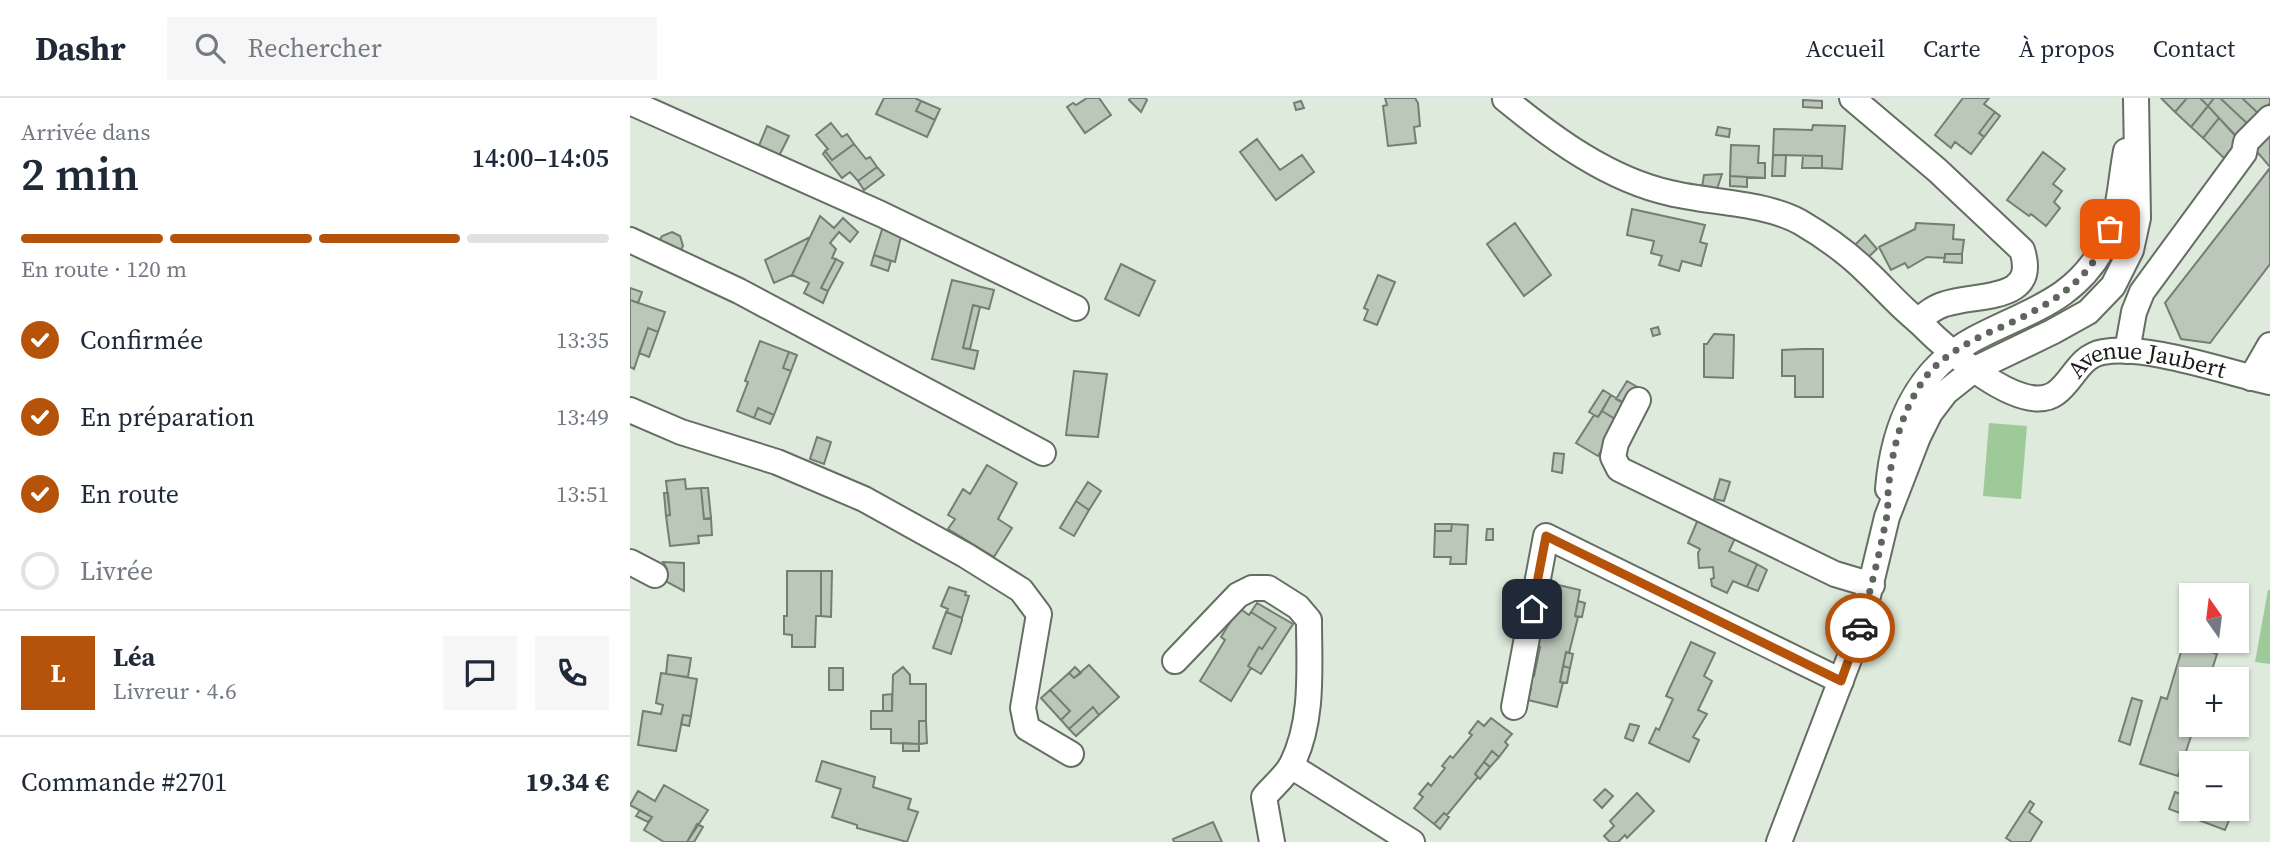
<!DOCTYPE html>
<html lang="fr">
<meta charset="utf-8">
<style>
:root{--surface:#fff;--page:#f6f6f7;--text:#1f2937;--muted:#747a83;--line:#e0e1e3;--accent:#b45309}
body{margin:0;font-family:"Source Serif 4",serif;background:var(--page);color:var(--text);height:100vh;display:flex;flex-direction:column;font-size:26px;white-space:nowrap}
*{box-sizing:border-box;margin:0}
p{font-size:23px;color:var(--muted)}
.icon{flex:none;width:38px;height:38px;fill:none;stroke:currentColor;stroke-width:2;stroke-linecap:round;stroke-linejoin:round}
.map{position:relative;flex:1;overflow:hidden}
.drawer{display:flex;flex-direction:column;background:var(--surface);width:630px}
.drawer>*{flex:none}
.needle{width:46px;rotate:346deg}
.fabs{position:absolute;left:1549px;top:485px;display:grid;gap:14px}
.fabs a{display:grid;place-items:center;width:70px;height:70px;border-radius:0px;background:var(--surface);box-shadow:0 2px 5px #0004;font-size:35px}
.pin{position:absolute;display:grid;place-items:center;width:60px;height:60px;color:#fff;margin:-30px;border-radius:14px;box-shadow:0 4px 10px #0006}
.courier{position:absolute;display:grid;place-items:center;width:70px;height:70px;margin:-35px;border:5px solid #b45309;border-radius:50%;background:#fff;color:#222;box-shadow:0 2px 9px #0007}
.summary em{font-style:normal;font-weight:600}
.summary div{display:flex;flex-direction:column-reverse}
.summary{display:flex;align-items:center;justify-content:space-between;height:119px;padding:0 21px}
h1{font-size:46px;font-weight:600;line-height:52px}
.bar{display:grid;grid-template-columns:repeat(4,1fr);gap:10px 7px;align-content:center;height:84px;padding:0 21px}
.bar i{height:9px;border-radius:5px;background:var(--line)}
.bar .active{background:var(--accent)}
.bar p{grid-column:span 4}
.line{display:flex;align-items:center;gap:18px;padding:0 21px;border-top:2px solid var(--line)}
.line div{flex:1}
.round{display:grid;place-items:center;flex:none;width:74px;height:74px;border-radius:0px;background:var(--page)}
ol{padding:0 21px;list-style:none}
li{display:flex;align-items:center;gap:21px;height:77px}
li p{margin-inline-start:auto}
li .icon{padding:7px;border-radius:50%;background:var(--accent);color:#fff;stroke-width:4}
li:last-child{color:var(--muted)}
li i{width:38px;height:38px;border:4px solid var(--line);border-radius:50%}
header{display:flex;align-items:center;gap:42px;box-sizing:border-box;height:98px;padding:0 35px;background:var(--surface);border-bottom:2px solid var(--line)}
header strong{font-size:33px}
nav{display:flex;gap:38px;margin-inline-start:auto;font-size:24px}
.search{width:490px;height:63px;background:var(--page);display:flex;align-items:center;gap:18px;box-sizing:border-box;padding:0 24px;border-radius:0px;color:var(--muted);font-size:26px}
main{display:flex;flex:1;min-height:0}
.map>svg:first-child{display:block}
.green{fill:#9ec998}
.building{fill:#bbc7b9;stroke:#747f73;stroke-width:2}
.lines{fill:none;stroke-linecap:round;stroke-linejoin:round}
.minor-casing{stroke:#646e62;stroke-width:28}
.minor{stroke:#fff;stroke-width:24}
.done{stroke:#5e655d;stroke-width:7;stroke-dasharray:0 12.6}
.route{stroke:#b45309;stroke-width:9}
.labels{text-anchor:middle;stroke-width:7;stroke-linejoin:round;paint-order:stroke}
.street-label{font-size:24px;fill:#191d18;stroke:#ebf7e9}
</style>
<header>
<strong>Dashr</strong>
<div class="search"><svg class="icon" aria-label="search" viewBox="0 0 24 24"><circle cx="10" cy="10" r="6"/><path d="M15 15l6 6"/></svg>Rechercher</div>
<nav><a>Accueil</a><a>Carte</a><a>À propos</a><a>Contact</a></nav>
</header>
<main>
<section class="drawer">
<div class="summary"><div><h1>2 min</h1><p>Arrivée dans</p></div><em>14:00–14:05</em></div>
<div class="bar"><i class="active"></i><i class="active"></i><i class="active"></i><i></i><p>En route · 120 m</p></div>
<ol>
<li><svg class="icon" aria-label="check" viewBox="0 0 24 24"><path d="M5 12l5 5 9-10"/></svg>Confirmée<p>13:35</p></li>
<li><svg class="icon" aria-label="check" viewBox="0 0 24 24"><path d="M5 12l5 5 9-10"/></svg>En préparation<p>13:49</p></li>
<li><svg class="icon" aria-label="check" viewBox="0 0 24 24"><path d="M5 12l5 5 9-10"/></svg>En route<p>13:51</p></li>
<li><i></i>Livrée</li>
</ol>
<div class="line" style="height:126px"><b class="round" style="background:var(--accent);color:#fff">L</b><div><b>Léa</b><p>Livreur · 4.6</p></div><a class="round"><svg class="icon" aria-label="chat" viewBox="0 0 24 24"><path d="M4 5h16v11H9l-5 4z"/></svg></a><a class="round"><svg class="icon" aria-label="phone" viewBox="0 0 24 24"><path d="M5 4h4l2 5-3 2q2 4 5 5l2-3 5 2v4C11 20 4 13 5 4z"/></svg></a></div>
<div class="line" style="height:91px"><div>Commande #2701</div><b>19.34 €</b></div>
</section>
<div class="map">
<svg width="1640" height="744" viewBox="0 0 1640 744">
<rect width="100%" height="100%" fill="#deeadc"/>
<path class="green" d="M1359,325L1397,328L1391,401L1353,398Z
M1638,492H1640V566L1625,564Z"/>
<path class="building" d="M254,0H285L291,3L286,13L305,22L297,39L246,16Z
M457,0H469L481,17L455,35L437,9L443,5L446,7Z
M500,0H515L517,2L511,14L499,2Z
M755,0H785L788,5L790,28L784,29L786,45L758,48L753,8L757,7Z
M1333,0H1359L1354,6L1365,14L1349,35L1354,39L1341,56L1325,44L1321,50L1305,37Z
M1531,0H1557L1545,14Z
M1557,0H1570L1578,8L1561,29L1545,14Z
M1570,0H1584L1578,8Z
M1584,0H1590L1620,28L1609,42L1578,8Z
M1590,0H1612L1630,17L1621,29Z
M1612,0H1640V5L1630,17Z
M1173,2L1192,3V10L1173,9Z
M291,3L310,11L305,22L286,13Z
M671,3L674,10L666,12L664,5Z
M1578,8L1589,20L1573,40L1561,29Z
M1365,14L1370,18L1354,39L1349,35Z
M1589,20L1609,41L1594,60L1573,40Z
M201,25L212,39L217,36L224,46L202,62L195,53L198,51L186,37Z
M1183,27L1215,28L1212,71L1192,70V58L1143,57L1144,31L1182,32Z
M137,28L159,38L149,58L128,50Z
M1088,29L1100,31L1099,39L1086,37Z
M1640,33V69L1623,49Z
M627,41L650,72L672,57L684,74L646,102L610,54Z
M224,46L236,61L240,59L247,69L228,83L220,74L212,80L193,56L195,53L202,62Z
M1101,47L1129,48L1128,65H1135V80L1100,78Z
M1413,54L1435,71L1423,86L1432,93L1424,104L1430,110L1416,128L1401,116L1399,118L1377,102Z
M1143,57H1156L1155,78H1142Z
M1173,58H1192V70H1172Z
M247,69L254,77L234,92L228,83Z
M1640,70V166L1580,245L1551,241L1535,205Z
M1092,76L1086,94L1071,95L1074,77Z
M1100,78L1117,79V89L1100,88Z
M1002,111L1075,127L1070,144L1077,146L1071,168L1052,163L1049,173L1029,167L1032,158L1021,155L1024,143L997,137Z
M190,118L204,130L213,120L228,134L220,144L209,134L200,145L206,151L202,160L206,161L191,190L198,193L193,205L174,195L179,185L162,177Z
M255,122L272,134L265,164L244,157Z
M885,125L921,177L894,198L857,146Z
M1286,125L1324,127L1323,141L1334,142L1332,156H1315V160L1297,159L1278,170L1275,165L1261,172L1249,149L1285,131Z
M42,134L50,138L53,148L50,154L28,145L32,138Z
M1235,137L1247,151L1233,164L1225,147Z
M180,139L162,177L144,185L135,162Z
M1315,156H1332V165L1314,164Z
M244,157L261,163L258,173L241,167Z
M206,161L213,165L198,193L191,190Z
M491,166L525,183L509,218L475,201Z
M748,177L765,184L747,227L734,222L738,212L734,210Z
M322,182L364,192L359,211L343,207L333,250L348,253L344,271L302,261Z
M0,190L12,194L8,205L0,202Z
M0,202L35,214L28,234L18,230L4,271L0,269Z
M343,207L350,209L340,251L333,250Z
M1028,229L1030,236L1023,238L1021,231Z
M18,230L28,234L19,259L9,255Z
M1084,236L1104,237L1103,280L1074,279V246H1077Z
M130,243L159,254L153,270L161,273L144,317L128,310L124,320L107,313L118,284L115,283Z
M1173,251H1193V299H1165V278H1152V252Z
M159,254L167,257L161,273L153,270Z
M444,273L477,276L468,339L436,337Z
M997,283L1011,291L999,308L986,301Z
M973,292L981,297L968,319L959,314Z
M981,297L999,308L990,324L972,313Z
M128,310L144,317L140,326L124,320Z
M972,313L990,324L968,358L946,345L964,317L968,319Z
M187,339L201,344L194,366L180,361Z
M924,355L934,356L932,375L922,373Z
M357,367L387,385L368,421L382,430L364,459L318,431L325,421L318,417L333,391L340,396Z
M55,381L56,391L71,390L74,421L81,420L82,437L68,438L69,445L40,448L36,418L40,417L36,383Z
M1090,381L1100,384L1094,403L1084,401Z
M458,384L471,393L459,412L446,403Z
M71,390H78L81,420L74,421Z
M34,395H38L40,417L36,418Z
M446,403L459,412L444,438L430,430Z
M1069,419L1109,432L1099,453L1127,466L1117,489L1103,483L1097,495L1082,488L1081,481L1084,480L1083,469L1069,470L1068,455L1070,451L1058,445Z
M805,426H822L821,433H805Z
M822,426L838,427L836,466H820L821,459H804L805,433H821Z
M857,431H863V442H856Z
M33,464L54,465V493L37,484V471Z
M1127,466L1137,472L1128,493L1117,489Z
M157,473H191V518H186L185,549H162V537L154,536V518H157Z
M191,473H202L201,519L191,518Z
M924,486L950,492L945,518L948,519L939,555L936,554L930,584L933,585L927,609L898,602L901,591L897,590L900,577L904,578L910,549L907,548L909,536L912,537L915,511L918,512Z
M319,489L336,494L335,497L339,498L332,520L316,514L318,511L311,508Z
M948,503L955,505L952,519L945,518Z
M627,505L663,526L631,576L618,568L629,549L632,551L646,530L621,514Z
M609,510L619,517L621,514L646,530L632,551L629,549L618,568L621,570L601,603L570,583L595,542L591,539Z
M316,514L332,520V522L321,556L303,550Z
M1061,544L1085,555L1074,578L1082,583L1068,612L1077,616L1063,639L1069,642L1059,664L1019,645L1026,630L1029,632L1043,601L1036,598Z
M1554,544L1587,556L1579,581H1561V626H1565L1548,678L1510,666L1531,599L1537,601Z
M936,554L943,556L940,570L933,568Z
M38,557L61,560L58,579L36,576Z
M459,567L489,599L469,617L463,609L439,631L431,622L440,613L420,592L439,575L444,580Z
M933,568L940,570L937,585L930,584Z
M273,569L280,577V586H296V623H289V646L261,645V631H241V613H262L263,577Z
M445,569L451,575L444,580L439,575Z
M199,570H213V592H199Z
M31,575L67,581L61,618L53,617L46,653L8,647L13,613L31,616L33,607L26,605Z
M420,592L440,613L431,622L411,600Z
M262,596V613H253V597Z
M1502,600L1512,603L1500,647L1489,643Z
M463,609L469,617L446,638L439,631Z
M53,617L61,618L59,628L51,626Z
M861,620L882,636L875,644L878,647L869,659L862,653L845,676L848,679L817,717L814,715L804,726L784,710L793,699L789,696L798,685L801,688L815,670L812,668L820,658L823,660L842,637L839,635L848,623L854,628Z
M289,623H296L297,645L289,646Z
M1000,626L1009,628L1003,643L995,640Z
M273,645L289,646V653H273Z
M862,653L869,659L860,669L854,664Z
M192,663L245,679L243,689L281,701L278,711L288,714L277,744L227,730V727L202,719L211,691L186,683Z
M854,664L860,669L850,681L845,676Z
M34,687L78,712L57,744H34L14,732L22,719L0,707L8,693L25,703Z
M975,691L983,698L972,710L964,702Z
M1545,694L1561,700V710H1591L1602,715L1595,732L1539,711Z
M1007,695L1024,713L997,740L995,737L988,744H980L974,738L984,728L980,723Z
M1400,703L1404,706L1399,714L1412,724L1400,744H1382L1376,740Z
M10,712L22,719L18,724L6,718Z
M814,715L819,719L810,731L804,726Z
M583,724L592,744H544L543,741Z
M67,726L73,729L64,744H57Z"/>
<g class="lines">
<g class="minor-casing">
<g id="minor">
<path id="s1" d="M1222,0L1307,72L1392,152C1409,205 1348,195 1315,206C1304,209 1296,216 1288,223C1312,247 1391,321 1426,295C1443,283 1449,258 1473,254C1518,246 1594,274 1640,284"/>
<path d="M875,1C924,41 978,81 1040,95C1081,105 1133,104 1170,124C1194,138 1218,155 1238,175C1255,191 1269,208 1288,223"/>
<path d="M0,4L251,116L446,210"/>
<path d="M0,142L109,193L413,355"/>
<path d="M1497,253L1504,214L1512,194L1614,55L1616,44L1640,20"/>
<path d="M1621,280L1640,247"/>
<path d="M1008,302L986,345L983,359L989,371L1205,476L1242,487"/>
<path d="M0,312L51,334L147,364L234,401L335,457L391,492L409,516L393,610L397,630L441,656"/>
<path d="M1258,391C1263,328 1287,272 1344,241C1396,213 1445,204 1475,146C1490,117 1490,84 1496,53"/>
<path d="M0,464L25,477"/>
<path d="M545,563L608,497L622,490H638L668,509L679,522C679,569 684,622 662,666C656,678 642,689 634,699L642,744"/>
<path d="M884,609L916,438L1211,583"/>
<path d="M661,668L782,744"/>
<path d="M1149,744L1229,535L1257,419L1288,339L1300,315L1316,294L1345,271L1422,234L1458,214L1483,188L1501,152L1508,120L1506,0"/>
</g>
</g>
<use href="#minor" class="minor"/>
</g>
<g class="lines">
<path class="done" d="M1230,530C1240,494 1249,458 1256,422C1259,410 1257,397 1259,385C1263,346 1274,307 1298,276C1316,255 1344,241 1369,230C1418,208 1461,185 1480,131"/>
<path class="route" d="M902,511L916,438L1211,583L1230,530"/>
</g>
<g class="labels">
<g class="street-label">
<text dy="8" stroke="none"><textPath href="#s1" startOffset="644">Avenue Jaubert</textPath></text>
</g>
</g>
</svg>
<div class="fabs">
<a><svg class="needle" viewBox="-14 -14 28 28"><path d="M0-13l5 13h-10z" fill="#e53935"/><path d="M0 13l5-13h-10z" fill="#747a83"/></svg></a>
<a>+</a>
<a>−</a>
</div>
<div class="pin" style="left:1480px;top:131px;background:#ea580c"><svg class="icon" aria-label="bag" viewBox="0 0 24 24"><path d="M5 8h14l-1 12H6zM9 8a3 3 0 0 1 6 0"/></svg></div>
<div class="pin" style="left:902px;top:511px;background:#1f2937"><svg class="icon" aria-label="home" viewBox="0 0 24 24"><path d="M3 11l9-7 9 7M6 9v11h12V9"/></svg></div>
<div class="courier" style="left:1230px;top:530px"><svg class="icon" aria-label="car" viewBox="0 0 24 24"><path d="M5 17H2v-5l4-1 3-4h7l3 4 3 1v5h-3M9 17h6M6 11h13"/><circle cx="7" cy="17" r="2"/><circle cx="17" cy="17" r="2"/></svg></div>
</div>
</main>
